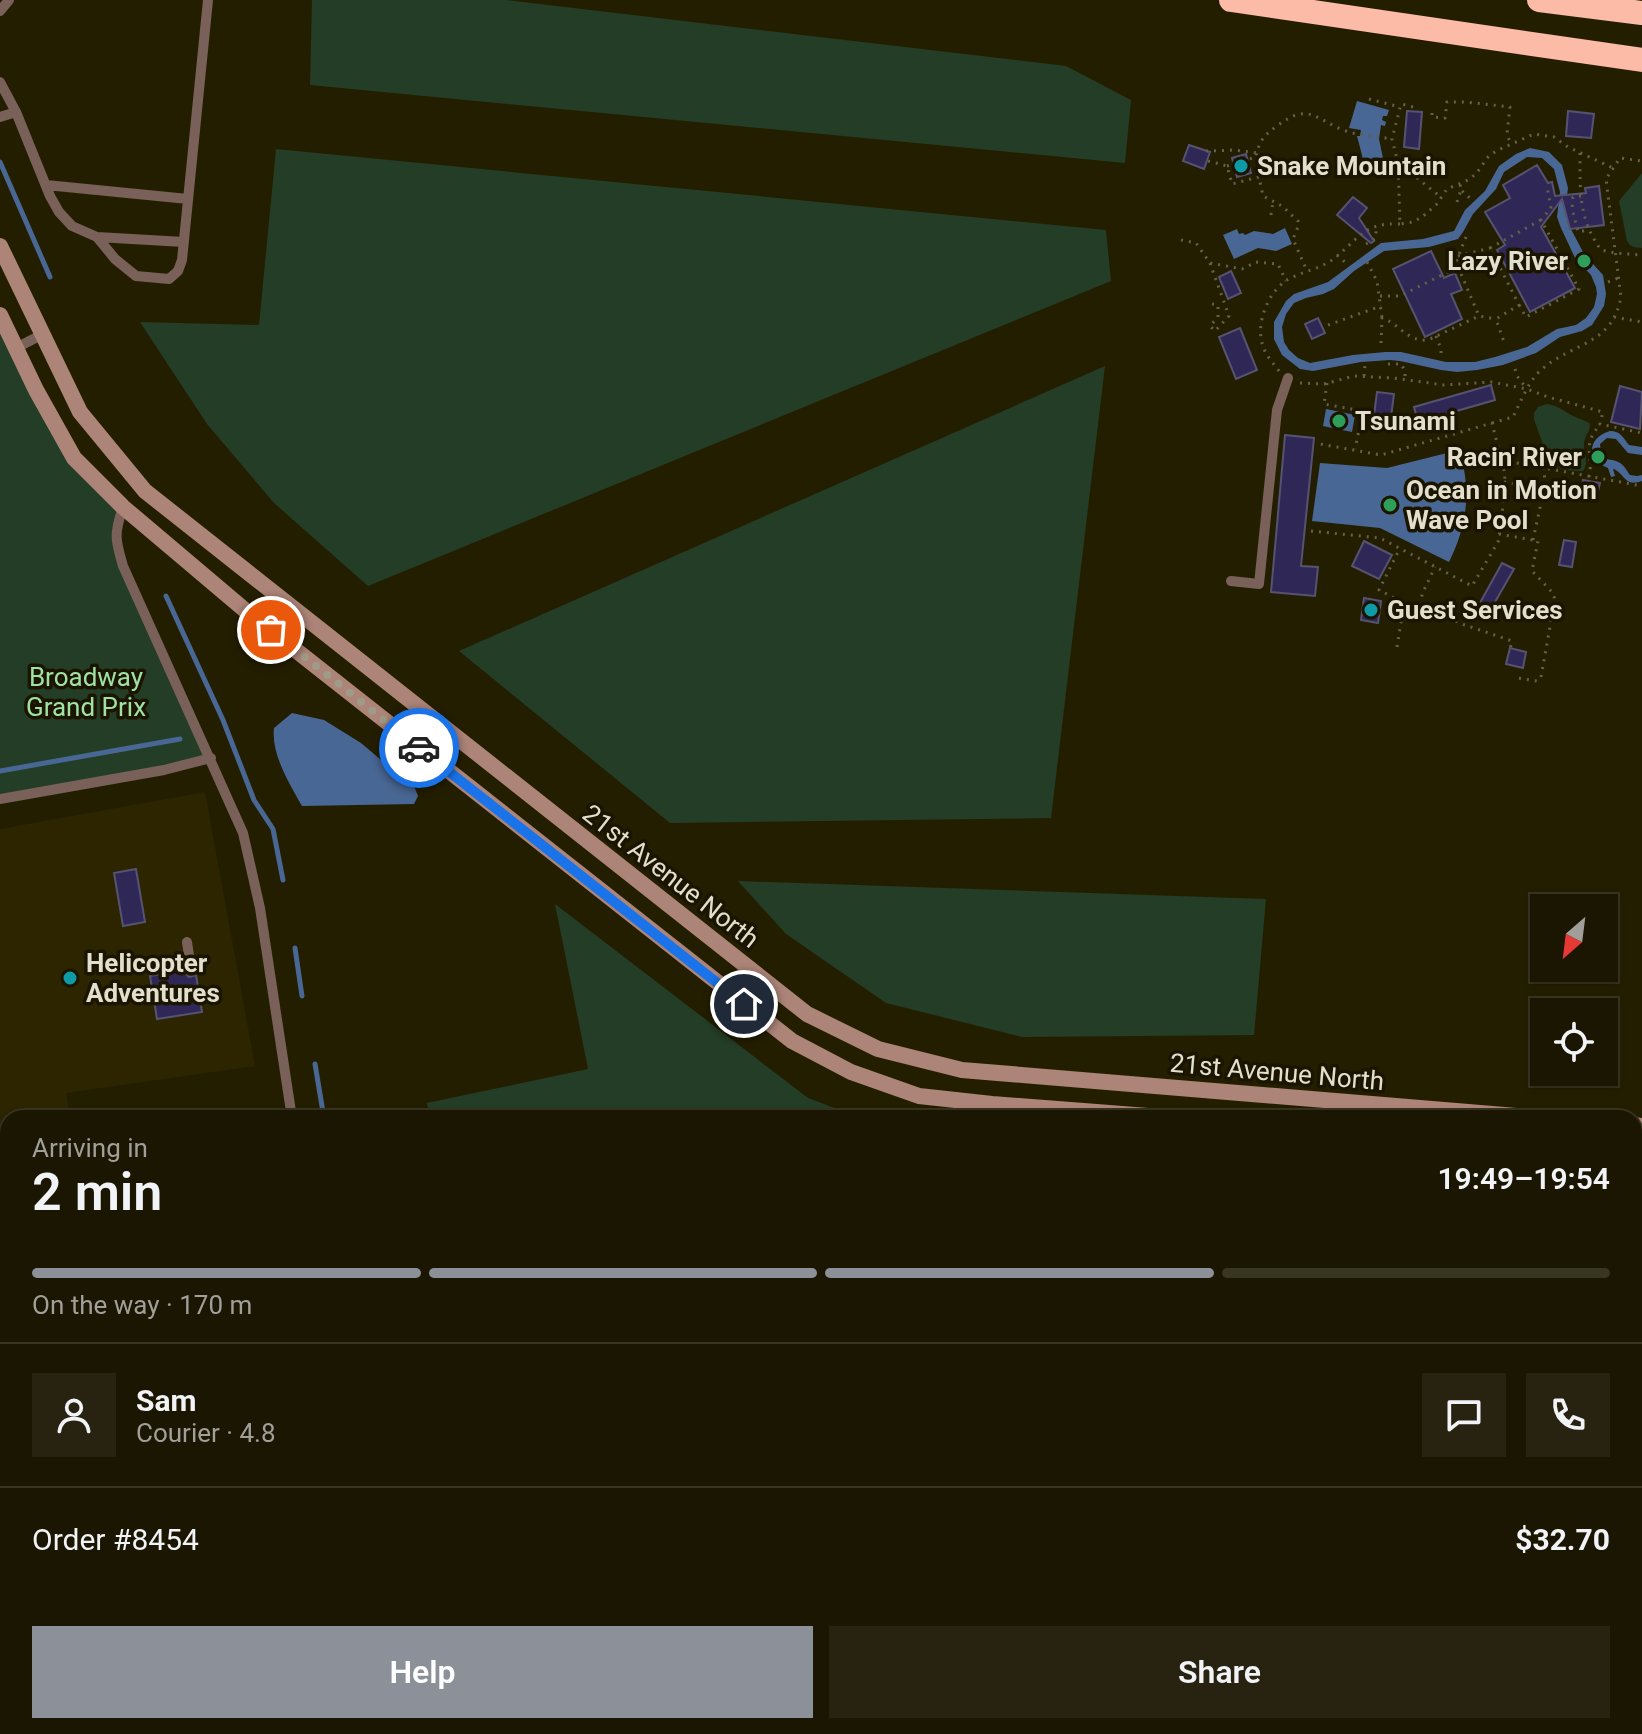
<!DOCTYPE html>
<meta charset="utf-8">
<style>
:root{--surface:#1b1601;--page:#282310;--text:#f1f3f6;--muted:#a09f99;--line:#393523;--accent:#8c9099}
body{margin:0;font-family:Roboto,sans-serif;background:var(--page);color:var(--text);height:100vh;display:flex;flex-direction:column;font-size:30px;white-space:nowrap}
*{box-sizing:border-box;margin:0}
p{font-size:26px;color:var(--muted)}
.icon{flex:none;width:44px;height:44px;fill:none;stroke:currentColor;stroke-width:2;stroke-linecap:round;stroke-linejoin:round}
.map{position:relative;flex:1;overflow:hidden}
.side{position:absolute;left:0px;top:1110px;width:1642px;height:624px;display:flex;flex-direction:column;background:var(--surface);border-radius:24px 24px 0 0;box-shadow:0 2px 6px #0004,0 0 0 2px var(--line)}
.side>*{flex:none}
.needle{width:52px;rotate:208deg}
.tools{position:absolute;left:1530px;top:894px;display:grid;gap:16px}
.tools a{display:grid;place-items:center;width:88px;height:88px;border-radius:0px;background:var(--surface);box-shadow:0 2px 6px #0004,0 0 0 2px var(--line);font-size:40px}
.pin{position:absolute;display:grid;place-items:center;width:68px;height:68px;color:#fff;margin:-34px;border:4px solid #fff;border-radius:50%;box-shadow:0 2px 8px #0007}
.courier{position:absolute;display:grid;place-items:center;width:80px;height:80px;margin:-40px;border:6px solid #1a73e8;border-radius:50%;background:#fff;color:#222;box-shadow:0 2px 10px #0007}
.head em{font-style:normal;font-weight:600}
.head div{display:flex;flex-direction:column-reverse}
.head{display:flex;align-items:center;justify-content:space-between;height:136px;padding:0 32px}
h1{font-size:52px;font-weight:600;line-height:60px}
.bar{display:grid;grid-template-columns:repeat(4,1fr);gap:12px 8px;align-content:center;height:96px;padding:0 32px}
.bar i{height:10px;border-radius:6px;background:var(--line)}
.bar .selected{background:var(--accent)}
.bar p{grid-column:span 4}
.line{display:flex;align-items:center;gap:20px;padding:0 32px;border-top:2px solid var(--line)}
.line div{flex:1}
.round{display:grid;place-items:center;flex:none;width:84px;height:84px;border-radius:0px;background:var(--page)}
.primary-button{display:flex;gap:16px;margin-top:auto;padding:16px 32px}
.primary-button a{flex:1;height:92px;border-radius:0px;background:var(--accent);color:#fff;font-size:32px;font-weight:600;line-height:92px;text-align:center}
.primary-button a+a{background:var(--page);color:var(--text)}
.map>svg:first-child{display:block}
.built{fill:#2d2500}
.green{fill:#243d26}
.water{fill:#496794;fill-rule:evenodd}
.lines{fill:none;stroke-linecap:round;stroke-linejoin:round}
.stream{stroke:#496794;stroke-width:5}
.building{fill:#2f2856;stroke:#565371;stroke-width:2}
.path{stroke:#656047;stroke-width:3;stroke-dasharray:2 6;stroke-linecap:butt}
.lane{stroke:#796058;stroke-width:10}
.street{stroke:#796058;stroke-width:16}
.secondary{stroke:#ad8478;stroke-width:16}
.highway{stroke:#fbbba7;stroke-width:24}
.done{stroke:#a09b86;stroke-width:8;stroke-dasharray:0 14.4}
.route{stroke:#1a73e8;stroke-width:10}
.culture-dot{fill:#0f9aa8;stroke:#1b1500;stroke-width:3}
.leisure-dot{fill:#2e9e5b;stroke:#1b1500;stroke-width:3}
.labels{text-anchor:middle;stroke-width:7;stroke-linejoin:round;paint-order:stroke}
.poi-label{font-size:26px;font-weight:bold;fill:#e2dfce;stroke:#1b1500;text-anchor:start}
.park-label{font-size:26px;fill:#9fe2a4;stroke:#1b1500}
.street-label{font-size:26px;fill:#e2dfce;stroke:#1b1500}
</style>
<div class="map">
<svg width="1642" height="1734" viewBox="0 0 1642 1734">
<rect width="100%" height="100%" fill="#241e01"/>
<path class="built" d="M205,792L255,1066L66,1093L70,1118H8V1184L0,1186V829Z
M848,1726H1507L1505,1734H888L848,1728Z"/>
<path class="green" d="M312,0H506L1066,66L1131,100L1125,163L310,85Z
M276,149L1106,230L1111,281L368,586L274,503L207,424L140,322L259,325Z
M1642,173V248C1635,247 1631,248 1627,241L1619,201Z
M0,324L74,458L123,507L116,540L211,758L0,799Z
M1105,366L1051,818L670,823L459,651Z
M1547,404C1561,406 1566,414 1578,418C1582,420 1587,421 1590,424C1590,432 1585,435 1584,443C1583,455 1590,460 1583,471C1572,471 1556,470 1549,462L1534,419V413L1538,407Z
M738,881L1266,899L1254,1035L1022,1037L886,1003L786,934Z
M555,904L808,1098L861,1118H430L427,1103L588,1069Z
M8,1497V1614L0,1616V1499Z"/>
<path class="water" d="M1357,101L1389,110L1387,116H1383L1382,120L1386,122L1385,126L1381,125L1379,139L1383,158L1364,163L1357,136H1360L1361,130L1349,128Z
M1530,148L1549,152L1562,165L1568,188L1566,203L1571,229L1584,254L1603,275L1606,294L1604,306L1592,325L1582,331L1560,337L1536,353L1503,365L1477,370L1457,372L1441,370L1400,361L1390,360L1361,362L1313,371L1300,369L1282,355L1274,339V322L1286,301L1294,294L1328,282L1381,243L1423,239L1454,231L1465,210L1485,191L1499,166L1516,154ZM1527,157L1542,158L1554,169L1560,192L1557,217L1561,228L1575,258L1591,275L1596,287L1597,294L1594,307L1586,318L1576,325L1557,329L1527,347L1495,357L1475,362H1446L1401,352H1385L1353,355L1310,363L1298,358L1289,350L1284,342L1282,327L1286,314L1294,303L1306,298L1323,294L1334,289L1354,271L1384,251L1429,247L1458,239L1463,232L1473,214L1496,189L1504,172Z
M1285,228L1292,244L1276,251L1258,248L1234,259L1223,235L1237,229L1239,234L1243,233L1245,235L1254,231L1273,234Z
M1326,409L1355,415L1352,432L1323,426Z
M1610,431C1621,431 1623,438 1629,445L1642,447V455L1628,453L1616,439L1607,438L1600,444L1601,455C1607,462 1613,458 1620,463C1624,465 1627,471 1630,475L1637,476L1642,475V481C1624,487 1626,475 1614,469H1613L1615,476L1611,477L1608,468C1586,459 1587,438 1610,431Z
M1459,450C1472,490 1467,526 1449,562L1380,528L1312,521L1320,463L1387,468Z
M292,713L324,720L361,743L393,770L412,781L418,796L414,804L302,806C289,783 271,754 274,728Z
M8,1678V1726H302L309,1734H0V1679Z"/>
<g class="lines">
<path class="stream" d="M0,162L50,277
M166,596L223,720L254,800L273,829L283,880
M0,771L180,739
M295,948L302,996
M315,1064L324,1118
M1634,1192L1635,1183
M1539,1734L1541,1726"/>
</g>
<path class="building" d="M1407,111L1422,112L1419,149L1404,147Z
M1568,111L1594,114L1591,138L1566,136Z
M1189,145L1210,152L1204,169L1183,161Z
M1246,154L1251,173L1237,177L1232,158Z
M1537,165L1548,183L1552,182L1555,196L1586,193L1585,188L1599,186L1604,225L1570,229L1562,199L1541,227L1575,288L1530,312L1497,250L1505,245L1485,212L1510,198L1503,185Z
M1353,197L1367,208L1359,218L1374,241L1371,243L1337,215Z
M1431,251L1444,278L1455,273L1462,290L1451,294L1462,319L1425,337L1393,269Z
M1231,271L1241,293L1228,299L1219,277Z
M1318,318L1325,333L1312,339L1305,324Z
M1240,328L1257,370L1236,379L1219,337Z
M1491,385L1495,400L1418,422L1414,407Z
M1620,386L1642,392L1640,429L1611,422Z
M1377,392L1394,394L1391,417L1374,415Z
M1285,435L1314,438L1301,566L1318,567L1315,596L1271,592Z
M1583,480L1600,483L1597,495L1581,492Z
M1564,540L1576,542L1572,567L1559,565Z
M1364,541L1392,555L1379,579L1352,566Z
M1502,563L1514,569L1487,616L1476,610Z
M1364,598L1381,601L1378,623L1361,620Z
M1510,648L1526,652L1523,668L1506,664Z
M136,869L145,922L123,926L114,873Z
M183,970L189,977L196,975L202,1012L157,1019L150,976Z"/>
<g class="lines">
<path class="path" d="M1369,99L1400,107
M1413,107L1401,104L1392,139L1398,163L1400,224L1413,222L1422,217L1436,205L1447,189L1468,180L1476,174L1488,157L1496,151L1534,134L1554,137L1568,147L1613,168
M1432,113V117L1445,118L1447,102H1466L1510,107L1507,134L1511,145
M1206,151L1235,150L1257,153
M1580,153C1580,190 1578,218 1601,250L1615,253L1642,255
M1208,161L1227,166L1232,184L1259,177L1263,196L1282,206L1298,221V227L1293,239L1307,271
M1398,163L1442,198
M1227,166L1256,157C1259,141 1264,135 1277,126C1310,101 1315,120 1346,131C1360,136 1377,136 1391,139
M1462,191L1471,199
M1581,196L1573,197L1572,208L1578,232L1588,230
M1457,202L1461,190L1460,184
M1271,215L1273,201
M1466,237L1456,262L1479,316L1496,319
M1181,240L1196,243L1210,263L1242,269L1256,262L1278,264L1286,281
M1366,244L1375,239L1377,226
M1490,248L1541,220
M1337,255L1345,262
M1458,256L1490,248L1519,305L1496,319L1505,345
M1367,262L1377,281L1382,318
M1210,263L1229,316L1215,331L1210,326L1218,317V305L1212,304
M1608,282L1618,278
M1380,296H1400L1458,267
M1519,305L1526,317L1579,289L1541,220L1551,208L1547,186
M1614,317L1642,322
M1328,325L1381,306
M1436,336L1441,349V354
M1381,343L1382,318C1400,324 1407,342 1428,340L1479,316
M1388,364H1401L1405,371V378
M1515,369L1517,376L1527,389
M1279,371C1273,363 1266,356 1263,346C1255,324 1268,292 1287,280C1301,272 1319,269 1332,260C1358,241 1362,222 1400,224
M1364,376L1365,365
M1300,383L1324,384L1354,376L1393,378L1444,385L1491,382L1527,389L1548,397L1603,412L1600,424L1642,433
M1327,383L1324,404L1357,410L1362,416L1355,449
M1492,423L1513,417C1521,401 1529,380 1542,369C1574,342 1612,345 1621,297L1606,179L1620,158L1642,161
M1501,460L1642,486
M1589,477C1594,453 1581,446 1600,425
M1504,482L1574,494
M1311,531L1380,538L1472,586L1498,542L1502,518L1505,474L1492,423L1381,455L1320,444
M1499,534L1538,541L1532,571L1552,592L1555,599L1541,677L1537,681L1517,678
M1533,540L1545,485L1544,469
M1404,603L1419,605L1423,592L1435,567
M1419,605L1462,624L1512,641L1510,649
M1397,647L1404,603L1379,590L1400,548"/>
<path class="lane" d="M0,11L9,0
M0,82L16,112L0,117
M16,112L50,196L59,212L72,226L97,237L115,259L136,276L169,279L178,271L182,260L208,0
M46,185L188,199
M97,237L184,242
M16,348L43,334
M123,507C114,534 115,539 123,566L243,833L260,908L292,1118
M1231,581L1259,584L1277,410L1288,378
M0,799L164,770L211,758
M187,942L191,969
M0,1645L8,1644
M1634,1716L1642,1717
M370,1726L371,1734
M817,1726L867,1734
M910,1726L911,1734
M503,1734L505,1726
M1182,1734L1184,1726"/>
<path class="street" d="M1634,1374L1642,1326
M1634,1436L1642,1437
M1577,1734L1578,1726"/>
<path class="secondary" d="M0,246L80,412L145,491L807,1014L878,1049L962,1070L1540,1118
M0,315L36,390L74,458L123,507L246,611L792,1041L851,1072L919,1096L992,1104L1174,1118
M1634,1125L1642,1126
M1634,1156L1642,1157"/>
<path class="highway" d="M1231,0L1642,60
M1539,0L1642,13"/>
</g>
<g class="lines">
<path class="done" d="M271,630L419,748"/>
<path class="route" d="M419,748L744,1004"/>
</g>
<g class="culture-dot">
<circle cx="1241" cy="166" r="8"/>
<circle cx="1371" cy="610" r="8"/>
<circle cx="70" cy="978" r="8"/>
</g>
<g class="leisure-dot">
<circle cx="1584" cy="261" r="8"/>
<circle cx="1339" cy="421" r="8"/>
<circle cx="1598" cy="457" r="8"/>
<circle cx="1390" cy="505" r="8"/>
</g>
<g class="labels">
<g class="poi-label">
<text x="1257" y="175">Snake Mountain</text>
<text x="1568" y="270" text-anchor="end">Lazy River</text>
<text x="1355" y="430">Tsunami</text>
<text x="1582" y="466" text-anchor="end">Racin' River</text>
<text x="1406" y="499">Ocean in Motion<tspan x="1406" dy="30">Wave Pool</tspan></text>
<text x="1387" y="619">Guest Services</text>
<text x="86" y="972">Helicopter<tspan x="86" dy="30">Adventures</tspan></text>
</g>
<g class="park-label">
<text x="86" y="686">Broadway<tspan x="86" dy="30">Grand Prix</tspan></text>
</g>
<g class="street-label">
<text transform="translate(671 876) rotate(38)" y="9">21st Avenue North</text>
<text transform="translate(1277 1072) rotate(5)" y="9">21st Avenue North</text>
</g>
</g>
</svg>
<div class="tools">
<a><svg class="needle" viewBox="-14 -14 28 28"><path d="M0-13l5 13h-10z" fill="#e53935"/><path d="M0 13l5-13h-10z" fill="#a09f99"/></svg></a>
<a><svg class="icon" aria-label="locate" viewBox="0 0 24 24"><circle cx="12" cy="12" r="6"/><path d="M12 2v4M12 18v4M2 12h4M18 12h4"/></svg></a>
</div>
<div class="pin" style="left:271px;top:630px;background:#ea580c"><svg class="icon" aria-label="bag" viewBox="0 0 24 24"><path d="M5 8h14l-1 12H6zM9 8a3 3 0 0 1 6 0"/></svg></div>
<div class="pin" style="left:744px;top:1004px;background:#1f2937"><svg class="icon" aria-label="home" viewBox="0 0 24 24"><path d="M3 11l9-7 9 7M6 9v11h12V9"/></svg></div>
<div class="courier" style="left:419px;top:748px"><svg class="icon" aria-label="car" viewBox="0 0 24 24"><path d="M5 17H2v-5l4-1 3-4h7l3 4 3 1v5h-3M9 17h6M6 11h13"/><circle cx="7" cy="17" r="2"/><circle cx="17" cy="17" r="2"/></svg></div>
<section class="side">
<div class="head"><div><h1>2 min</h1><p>Arriving in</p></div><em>19:49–19:54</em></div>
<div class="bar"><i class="selected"></i><i class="selected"></i><i class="selected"></i><i></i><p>On the way · 170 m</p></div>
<div class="line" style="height:144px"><a class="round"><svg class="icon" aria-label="person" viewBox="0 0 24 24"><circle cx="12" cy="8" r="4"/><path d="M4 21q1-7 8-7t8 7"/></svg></a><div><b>Sam</b><p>Courier · 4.8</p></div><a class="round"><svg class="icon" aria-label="chat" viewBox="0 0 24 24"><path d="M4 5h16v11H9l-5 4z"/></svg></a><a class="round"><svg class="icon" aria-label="phone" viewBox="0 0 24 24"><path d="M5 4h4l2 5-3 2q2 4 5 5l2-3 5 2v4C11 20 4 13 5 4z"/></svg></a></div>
<div class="line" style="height:104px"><div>Order #8454</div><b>$32.70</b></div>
<div class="primary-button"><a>Help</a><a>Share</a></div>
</section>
</div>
